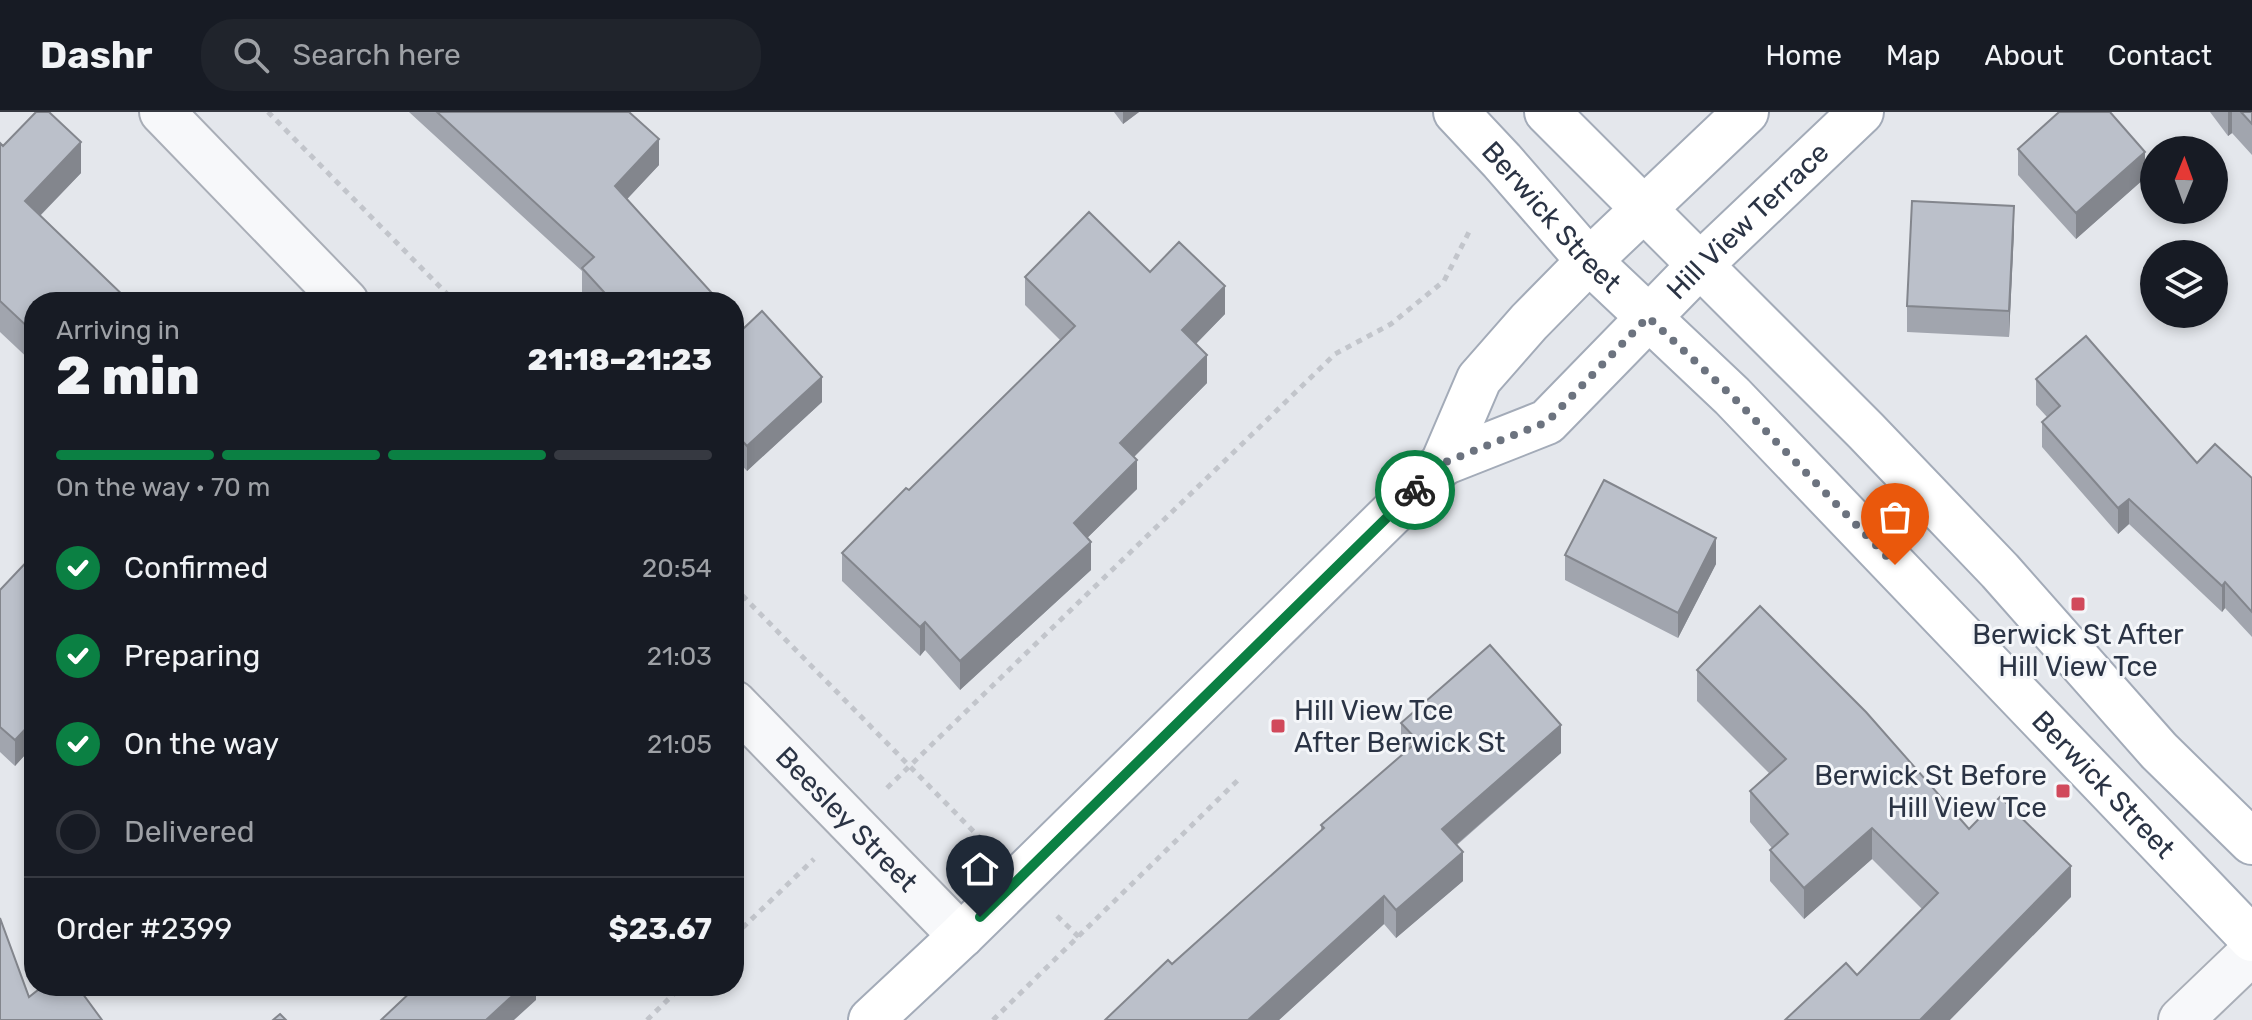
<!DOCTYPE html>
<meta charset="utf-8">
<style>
:root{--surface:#171b24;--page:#20242c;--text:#f1f3f6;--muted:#9ea1a6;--line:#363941;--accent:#0b8043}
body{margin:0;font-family:Rubik,sans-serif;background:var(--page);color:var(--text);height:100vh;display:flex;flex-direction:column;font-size:30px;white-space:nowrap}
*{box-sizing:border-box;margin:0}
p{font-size:26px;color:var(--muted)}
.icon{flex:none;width:44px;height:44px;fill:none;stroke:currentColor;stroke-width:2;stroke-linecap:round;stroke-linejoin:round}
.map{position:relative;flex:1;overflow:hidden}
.drawer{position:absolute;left:24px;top:180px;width:720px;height:704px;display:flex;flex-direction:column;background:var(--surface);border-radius:32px;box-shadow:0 4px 12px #0003}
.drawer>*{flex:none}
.needle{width:52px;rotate:1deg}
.controls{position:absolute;left:2140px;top:24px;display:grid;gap:16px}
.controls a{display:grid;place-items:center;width:88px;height:88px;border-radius:50%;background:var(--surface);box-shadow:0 4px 12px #0003;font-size:40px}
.pin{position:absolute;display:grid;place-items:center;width:68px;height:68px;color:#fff;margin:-82px -34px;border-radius:50% 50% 50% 0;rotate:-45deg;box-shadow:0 0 8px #0007}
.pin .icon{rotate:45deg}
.courier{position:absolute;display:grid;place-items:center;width:80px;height:80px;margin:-40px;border:6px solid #0b8043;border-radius:50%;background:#fff;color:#222;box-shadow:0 2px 10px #0007}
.overview em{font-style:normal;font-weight:800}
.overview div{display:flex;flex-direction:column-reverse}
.overview{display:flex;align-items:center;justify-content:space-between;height:136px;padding:0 32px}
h1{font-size:52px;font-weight:800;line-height:60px}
.bar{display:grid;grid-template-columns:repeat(4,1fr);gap:12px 8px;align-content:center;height:96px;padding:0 32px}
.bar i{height:10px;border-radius:6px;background:var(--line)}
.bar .selected{background:var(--accent)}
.bar p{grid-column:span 4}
.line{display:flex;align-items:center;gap:20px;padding:0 32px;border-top:2px solid var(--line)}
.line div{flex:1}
ol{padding:0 32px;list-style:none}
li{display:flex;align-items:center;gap:24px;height:88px}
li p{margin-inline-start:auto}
li .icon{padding:8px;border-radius:50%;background:var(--accent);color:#fff;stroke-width:4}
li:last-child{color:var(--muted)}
li i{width:44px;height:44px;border:4px solid var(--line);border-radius:50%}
header{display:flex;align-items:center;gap:48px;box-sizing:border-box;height:112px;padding:0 40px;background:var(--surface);border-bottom:2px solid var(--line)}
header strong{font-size:38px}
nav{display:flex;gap:44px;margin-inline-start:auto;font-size:28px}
.search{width:560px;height:72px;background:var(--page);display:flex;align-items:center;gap:20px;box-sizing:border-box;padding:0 28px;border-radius:32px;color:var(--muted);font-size:30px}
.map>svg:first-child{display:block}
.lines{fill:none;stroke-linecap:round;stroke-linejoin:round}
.minor-casing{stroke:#a9aeb7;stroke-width:48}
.major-casing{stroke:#a3abb8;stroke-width:48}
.path{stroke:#c2c5cb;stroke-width:5;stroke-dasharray:6 6;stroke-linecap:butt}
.minor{stroke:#f7f8fa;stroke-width:44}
.major{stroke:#fff;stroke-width:44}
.wall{fill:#a1a5ae}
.shaded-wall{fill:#83868d}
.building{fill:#bbc0ca;stroke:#83868d;stroke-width:2}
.done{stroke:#6c737f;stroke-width:8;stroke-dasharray:0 14.4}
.route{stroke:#0b8043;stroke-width:10}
.poi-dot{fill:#d1495b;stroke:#f4f6f9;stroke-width:3}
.labels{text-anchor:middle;stroke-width:6;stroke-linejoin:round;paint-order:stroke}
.street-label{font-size:28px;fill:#2b3445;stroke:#f4f6f9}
.poi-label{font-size:28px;fill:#2b3445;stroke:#f4f6f9}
</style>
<header>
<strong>Dashr</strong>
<div class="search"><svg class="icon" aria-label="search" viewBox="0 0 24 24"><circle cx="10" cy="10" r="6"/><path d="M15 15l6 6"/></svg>Search here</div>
<nav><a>Home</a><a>Map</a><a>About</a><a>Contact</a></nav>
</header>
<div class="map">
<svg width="2252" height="908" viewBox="0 0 2252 908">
<rect width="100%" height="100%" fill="#e4e7ec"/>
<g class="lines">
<g class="minor-casing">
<g id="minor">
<path d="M162,0L346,190"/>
<path id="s1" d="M734,591L961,824"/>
<path d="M2181,908L2252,840"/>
</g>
</g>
<g class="major-casing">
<g id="major">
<path id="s2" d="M1456,0L1502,49L1589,149L1732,284L2252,827"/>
<path d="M1547,0L1866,319L2000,459L2159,639L2252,730"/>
<path id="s3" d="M1443,351L1547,310L1699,154L1861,0"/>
<path d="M871,908L961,824L1443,351L1479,267L1529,210L1589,149L1746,0"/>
</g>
</g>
<path class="path" d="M268,0L455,190
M734,475L982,728
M887,676L1335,242L1391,212L1444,169L1469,120
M1057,804L1079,825
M734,824L814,747
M647,908L682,874
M993,908L1239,667"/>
<use href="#minor" class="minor"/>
<use href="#major" class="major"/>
</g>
<path class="wall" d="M409,0H629L659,53L627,87L720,190H590L582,182V159Z
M1114,0H1139L1123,12Z
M2210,0H2252V43L2232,21L2228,24Z
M0,31L3,34L81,61L40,104L34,190V252L0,220Z
M2018,37L2145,66L2076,127L2018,63Z
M2014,119L2009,225L1907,220V194Z
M1150,160L1225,202L1196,232L1207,271L1134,345L1137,377L1087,426L1091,458L960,578L925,538L920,544L842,469V441L909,378L1060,228L1025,193V165Z
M734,206L822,290L747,359L734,345Z
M2036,267L2197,351L2252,366V525L2225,496L2222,500L2129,412L2118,422L2042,335V310L2047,305L2036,293Z
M34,442V633L15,654L0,640V478Z
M1565,443L1716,452L1678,526L1565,468Z
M1697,558L1969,717L2071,785L1857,863L1922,797L1872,747L1804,807L1770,769V738L1772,736L1750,710V679L1769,661L1697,589Z
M1401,611L1561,641L1457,733L1463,769L1396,826L1384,812L1279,908H1105L1172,852L1321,719V713L1403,642L1401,639Z"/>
<path class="shaded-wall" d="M1123,0H1139L1123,12Z
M2228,0H2232V21L2228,24Z
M659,27V53L615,100V74Z
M81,30V61L25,119V89Z
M2145,40V66L2076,127V101Z
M2014,94V119L2009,225V199Z
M1225,174V202L1182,246V218Z
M1207,243V271L1120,359V331Z
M822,265V290L747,359V334Z
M1137,348V377L1074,439V411Z
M2129,387V412L2118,422V396Z
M1716,426V452L1678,526V501Z
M1091,430V458L960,578V549Z
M2225,470V496L2222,500V474Z
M925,510V538L920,544V515Z
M34,608V633L15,654V628Z
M1561,613V641L1442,745V717Z
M1872,716V747L1804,807V776Z
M1463,740V769L1396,826V798Z
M2071,754V785L1950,908H1920Z
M1384,784V812L1279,908H1248Z
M523,874H536V888L514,908H486Z"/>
<path class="building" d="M36,0H49L81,30L25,89L130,190H34V221L0,189V31L3,34Z
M437,0H629L659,27L615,74L720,190H613L582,156L594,145Z
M2059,0H2110L2145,40L2076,101L2018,37Z
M2241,0H2252V12Z
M1912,89L2014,94L2009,199L1907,194Z
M1089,100L1150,160L1179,130L1225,174L1182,218L1207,243L1120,331L1137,348L1074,411L1091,430L960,549L925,510L920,515L842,441L906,376L909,378L1075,214L1025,165Z
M762,199L822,265L747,334L734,320V206L744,216Z
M2086,224L2197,351L2215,332L2252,366V500L2225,470L2222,474L2129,387L2118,396L2042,310L2060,294L2036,267Z
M1604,368L1716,426L1678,501L1565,443Z
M34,442V608L15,628L0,615V478Z
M1760,494L1866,600L1969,717L2000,685L2071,754L1920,908H1785L1846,851L1857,863L1938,781L1872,716L1804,776L1770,738L1788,722L1750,679L1786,647L1697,558Z
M1490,533L1561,613L1442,717L1463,740L1396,798L1384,784L1248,908H1105L1168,848L1172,852L1324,716L1321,713L1418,629L1401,611Z
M0,806L29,885L43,874H77L102,908H0Z
M415,874H523L486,908H381L416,875Z
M280,902L286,908H273Z"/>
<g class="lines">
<path class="done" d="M1415,378L1443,351L1547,310L1648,205L1732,284L1895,453"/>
<path class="route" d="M980,805L1415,378"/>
</g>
<g class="poi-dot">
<rect x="2070" y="484" width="16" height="16" rx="4"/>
<rect x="1270" y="606" width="16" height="16" rx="4"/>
<rect x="2055" y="671" width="16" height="16" rx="4"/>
</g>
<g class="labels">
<g class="street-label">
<text dy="10" stroke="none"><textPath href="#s2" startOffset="142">Berwick Street</textPath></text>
<text dy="10" stroke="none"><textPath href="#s3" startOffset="396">Hill View Terrace</textPath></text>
<text dy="10" stroke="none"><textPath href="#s2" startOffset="934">Berwick Street</textPath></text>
<text dy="10" stroke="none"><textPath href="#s1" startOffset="162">Beesley Street</textPath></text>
</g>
<g class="poi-label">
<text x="2078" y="532">Berwick St After<tspan x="2078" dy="32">Hill View Tce</tspan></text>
<text x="1294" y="608" text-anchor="start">Hill View Tce<tspan x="1294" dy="32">After Berwick St</tspan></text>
<text x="2047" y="673" text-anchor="end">Berwick St Before<tspan x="2047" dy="32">Hill View Tce</tspan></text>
</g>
</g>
</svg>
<div class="controls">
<a><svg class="needle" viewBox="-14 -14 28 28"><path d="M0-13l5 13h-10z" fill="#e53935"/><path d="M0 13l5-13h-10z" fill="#9ea1a6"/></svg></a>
<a><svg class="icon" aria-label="layers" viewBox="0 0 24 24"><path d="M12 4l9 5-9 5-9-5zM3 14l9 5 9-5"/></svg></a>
</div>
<div class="pin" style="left:1895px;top:453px;background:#ea580c"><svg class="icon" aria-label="bag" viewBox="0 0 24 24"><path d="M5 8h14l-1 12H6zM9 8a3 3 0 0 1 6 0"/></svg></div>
<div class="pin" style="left:980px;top:805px;background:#1f2937"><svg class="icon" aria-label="home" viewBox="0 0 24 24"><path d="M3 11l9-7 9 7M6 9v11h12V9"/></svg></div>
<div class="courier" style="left:1415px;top:378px"><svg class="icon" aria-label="bike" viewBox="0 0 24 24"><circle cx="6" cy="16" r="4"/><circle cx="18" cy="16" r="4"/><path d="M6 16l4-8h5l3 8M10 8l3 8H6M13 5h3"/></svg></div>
<section class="drawer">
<div class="overview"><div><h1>2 min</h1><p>Arriving in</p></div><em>21:18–21:23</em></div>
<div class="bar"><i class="selected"></i><i class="selected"></i><i class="selected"></i><i></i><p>On the way · 70 m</p></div>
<ol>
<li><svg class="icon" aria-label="check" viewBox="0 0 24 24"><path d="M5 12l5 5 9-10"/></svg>Confirmed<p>20:54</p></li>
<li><svg class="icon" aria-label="check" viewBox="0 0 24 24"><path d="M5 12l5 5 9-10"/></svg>Preparing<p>21:03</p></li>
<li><svg class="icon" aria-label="check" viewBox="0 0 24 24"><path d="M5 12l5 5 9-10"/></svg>On the way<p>21:05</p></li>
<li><i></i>Delivered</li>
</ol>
<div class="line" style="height:104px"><div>Order #2399</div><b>$23.67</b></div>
</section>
</div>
